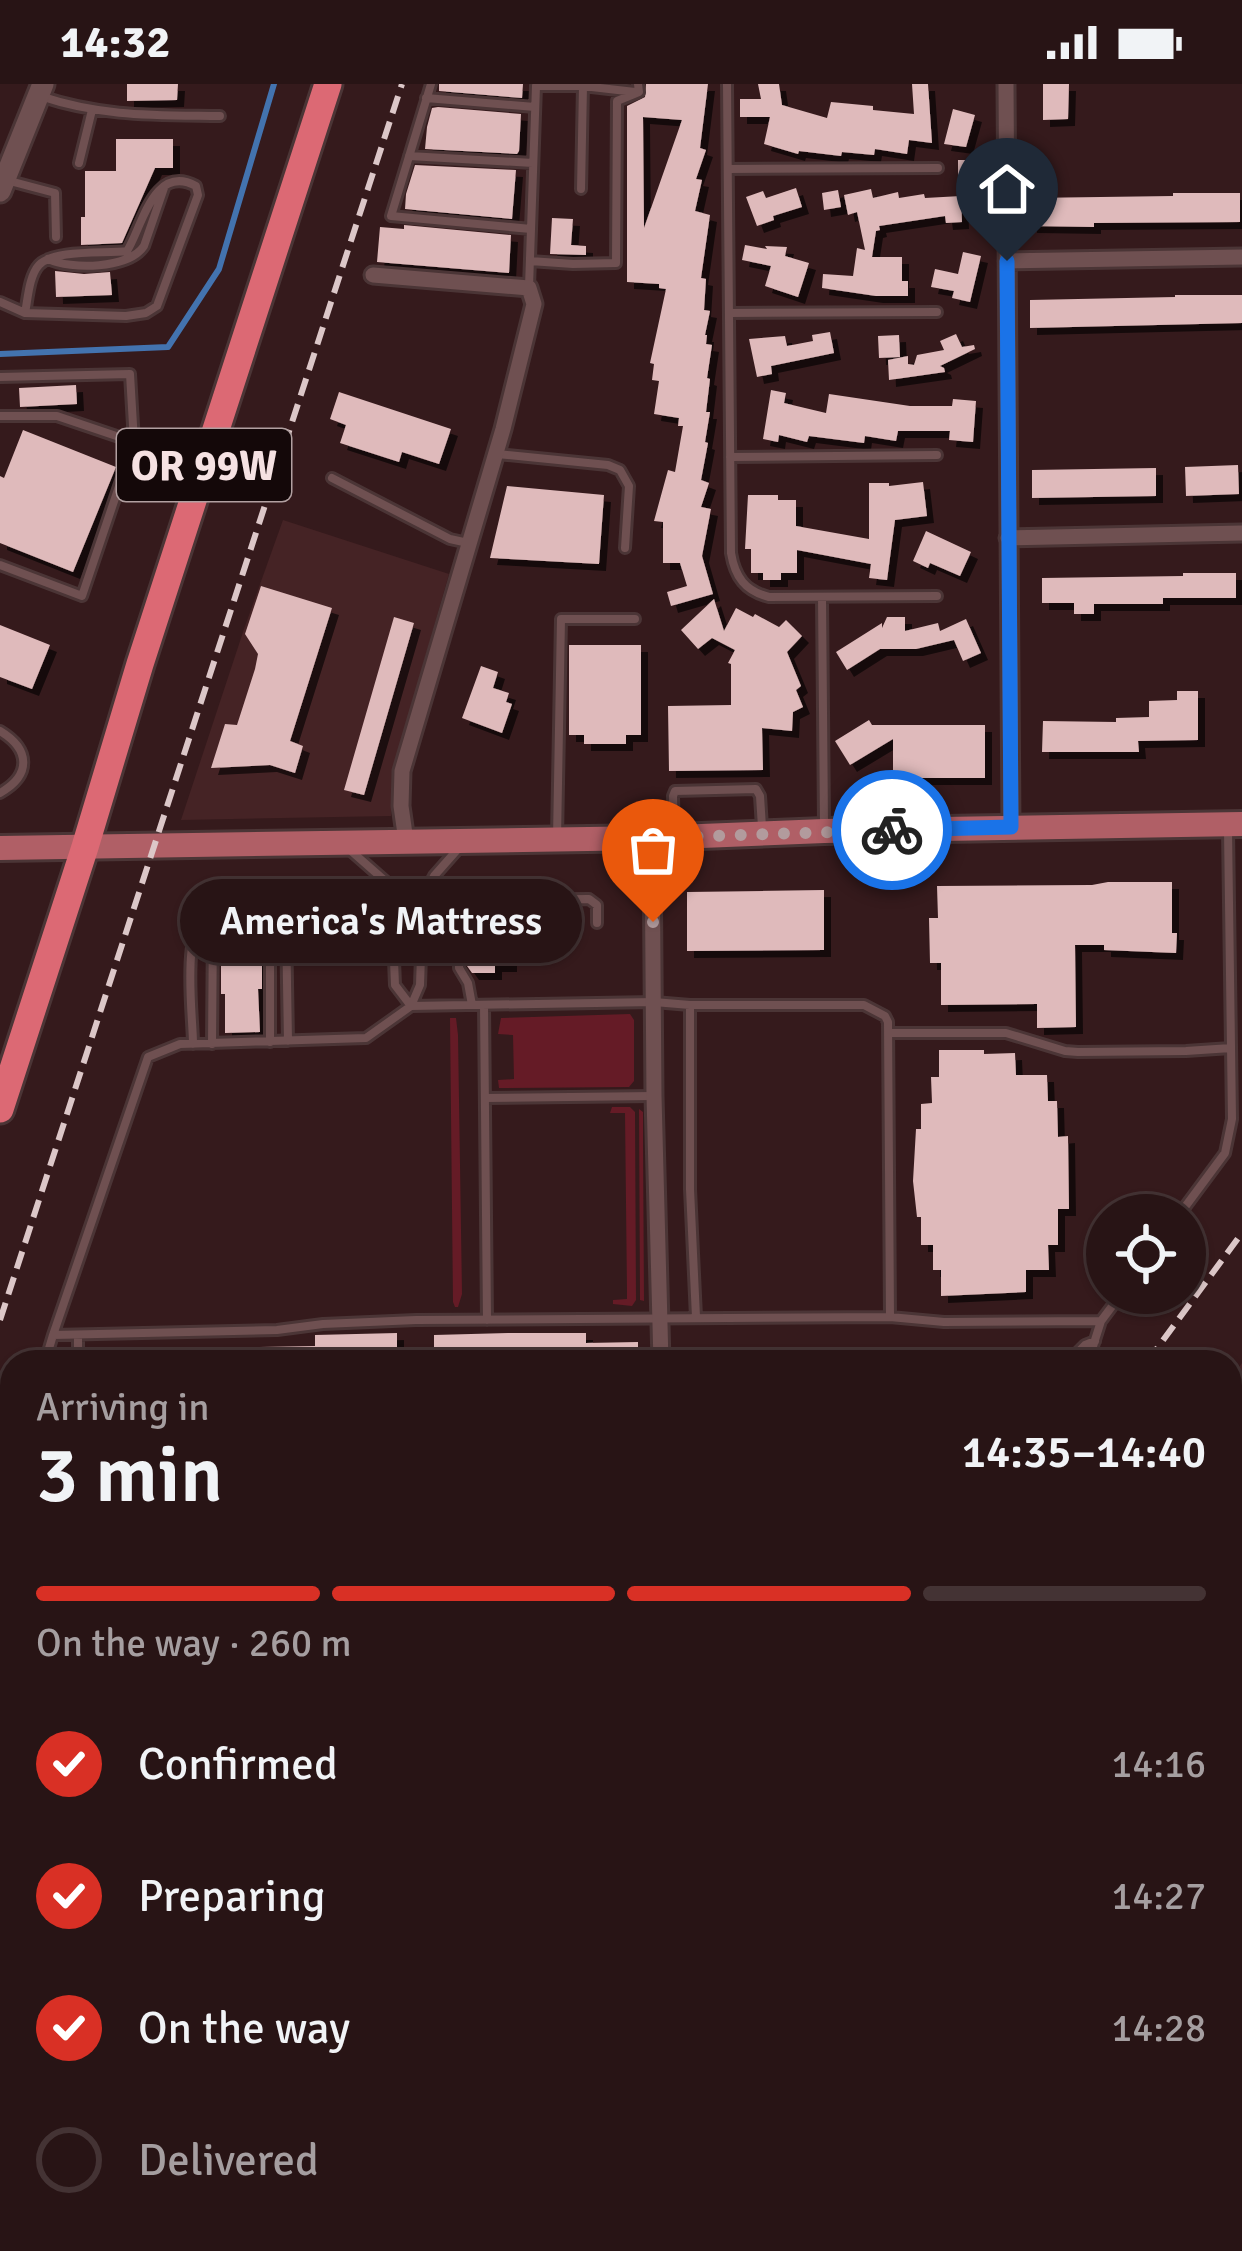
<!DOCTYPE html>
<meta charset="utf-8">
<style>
:root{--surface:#281415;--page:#301d1e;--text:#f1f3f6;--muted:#a59ea0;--line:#443334;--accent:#d93025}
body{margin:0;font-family:Signika,sans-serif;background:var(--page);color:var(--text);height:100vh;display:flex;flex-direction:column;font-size:45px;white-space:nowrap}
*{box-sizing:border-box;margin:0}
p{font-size:39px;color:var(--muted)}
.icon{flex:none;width:66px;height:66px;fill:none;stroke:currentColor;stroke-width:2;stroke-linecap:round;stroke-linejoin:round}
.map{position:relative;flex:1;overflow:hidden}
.details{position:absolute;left:0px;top:1266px;width:1242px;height:903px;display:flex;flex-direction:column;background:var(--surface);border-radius:36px 36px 0 0;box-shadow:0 3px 9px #0004,0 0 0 3px var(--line)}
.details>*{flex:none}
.fabs{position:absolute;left:1086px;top:1110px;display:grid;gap:24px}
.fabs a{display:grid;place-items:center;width:120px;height:120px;border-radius:50%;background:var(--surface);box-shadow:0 3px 9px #0004,0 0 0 3px var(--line);font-size:60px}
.pin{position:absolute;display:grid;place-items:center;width:102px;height:102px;color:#fff;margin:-123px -51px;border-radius:50% 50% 50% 0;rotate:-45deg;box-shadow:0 0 12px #0007}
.pin .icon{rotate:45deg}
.courier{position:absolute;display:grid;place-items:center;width:120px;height:120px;margin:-60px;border:9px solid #1a73e8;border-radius:50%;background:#fff;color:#222;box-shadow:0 3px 15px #0007}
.bubble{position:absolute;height:84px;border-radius:42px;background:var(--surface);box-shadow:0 3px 9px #0004,0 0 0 3px var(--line);font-size:39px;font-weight:600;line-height:84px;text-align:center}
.headline em{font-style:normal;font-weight:600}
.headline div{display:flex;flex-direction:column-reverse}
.headline{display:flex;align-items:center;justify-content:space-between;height:204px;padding:0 36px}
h1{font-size:78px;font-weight:600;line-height:90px}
.bar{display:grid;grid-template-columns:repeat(4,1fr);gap:18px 12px;align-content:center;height:144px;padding:0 36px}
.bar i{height:15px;border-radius:9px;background:var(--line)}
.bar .on{background:var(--accent)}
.bar p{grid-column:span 4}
ol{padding:0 36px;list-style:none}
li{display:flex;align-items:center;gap:36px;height:132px}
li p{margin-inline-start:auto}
li .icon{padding:12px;border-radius:50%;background:var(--accent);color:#fff;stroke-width:4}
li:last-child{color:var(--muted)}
li i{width:66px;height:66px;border:6px solid var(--line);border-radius:50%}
.status{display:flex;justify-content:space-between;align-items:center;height:84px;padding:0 60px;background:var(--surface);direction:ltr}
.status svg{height:33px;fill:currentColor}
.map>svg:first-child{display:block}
.built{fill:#452325}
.green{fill:#651b26}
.forest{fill:#863840}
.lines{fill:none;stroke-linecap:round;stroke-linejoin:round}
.stream{stroke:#4373af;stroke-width:6}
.building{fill:#dfbabb;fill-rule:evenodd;filter:url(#shadow)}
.lane-casing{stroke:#4b3536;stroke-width:14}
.street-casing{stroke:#4b3536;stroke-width:21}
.secondary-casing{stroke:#4b3536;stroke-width:27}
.primary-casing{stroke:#4b3536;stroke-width:30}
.highway-casing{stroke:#4b3536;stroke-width:33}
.lane{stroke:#6f5051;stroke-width:8}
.street{stroke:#6f5051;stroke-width:15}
.secondary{stroke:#6f5051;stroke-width:21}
.primary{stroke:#b05f66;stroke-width:24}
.highway{stroke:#dc6974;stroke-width:27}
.rail{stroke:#dcc7c8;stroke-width:6;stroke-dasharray:18 9;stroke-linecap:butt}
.done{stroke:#b29b9d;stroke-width:12;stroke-dasharray:0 21.6}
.route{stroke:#1a73e8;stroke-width:15}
.labels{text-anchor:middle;stroke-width:12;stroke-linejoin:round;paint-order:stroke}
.shield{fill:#140809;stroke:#b2a0a1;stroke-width:3}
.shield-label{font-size:42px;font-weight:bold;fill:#f5e1e2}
</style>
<div class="status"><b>14:32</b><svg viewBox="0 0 49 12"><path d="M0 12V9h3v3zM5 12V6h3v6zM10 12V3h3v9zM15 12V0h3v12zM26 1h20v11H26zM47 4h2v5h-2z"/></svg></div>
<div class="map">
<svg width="1242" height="2167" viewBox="0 0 1242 2167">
<defs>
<filter id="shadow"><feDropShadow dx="7" dy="7" stdDeviation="0" flood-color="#0009"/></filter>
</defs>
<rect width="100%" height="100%" fill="#351a1c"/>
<path class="built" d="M283,436L449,490L392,689L391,732L181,736L244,545Z
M1242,1279V1467L1230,1458V1296Z"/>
<path class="green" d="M630,930L634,936V997L629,1003L499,1004L498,996L514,995L513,951L498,950L501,934Z
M450,934H456L458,951L462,1210L458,1223H455L453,1218Z
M612,1023H630L635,1028L636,1216L632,1222L613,1220V1216L627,1215V1208L625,1029H610Z
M639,1025L643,1028V1055L644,1217L640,1216Z"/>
<path class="forest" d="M1230,1765L1242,1773V2167H707L713,2157H1230Z"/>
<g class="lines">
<path class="stream" d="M0,270L168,263L219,185L274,0"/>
</g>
<path class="building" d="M127,0H178L177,16L127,17Z
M439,0H523L522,14L439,7Z
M646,0H708L700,64L706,66L696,95L702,96L695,127L710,131L701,194L706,195L704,226L710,227L705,251H707L706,260L712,261L707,294L710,295L706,328H710L705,358L708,359L701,396L709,399L701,423L711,425L702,472L713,510L671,522L667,508L687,502L680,479H663V438L654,437L668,386L675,388L683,342H678L679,334L654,330L659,297L652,296L654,280L650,279L666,205L659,204V200L627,198V22L645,13ZM643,33L682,36L644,144Z
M758,0H779L782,21L827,34L831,18L873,22V26L914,30L912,0H928L932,59L909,56L907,70L875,65L874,71L842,68L841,72L799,67L798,70L764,60L770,33H740V15H761Z
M1043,0H1069L1068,35L1043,36Z
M438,23L521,30L519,67L517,70L425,65L427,43L432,24Z
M953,25L975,31L966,63L944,60Z
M116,55H173V84H155L122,159L81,161V133H85V87H116Z
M958,76H977V105H958Z
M415,81L516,86L512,135L405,125L406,110Z
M796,104L802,123L773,132L774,136L757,142L746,113L763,107L766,114Z
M871,105L873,114L898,108L899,114L924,110L925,114L961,112L962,138L946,139L945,132L879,142L880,146L876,147L872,173H902V197H908V212H876L822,204L823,190L853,192L857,164L865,166L857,128L848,131L844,111Z
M838,106L841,123L824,126L822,109Z
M1173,109H1240V138L1094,139V143L1030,142L1028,114L1173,112Z
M552,134L573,135L571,161L586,162V171L550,170Z
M404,141L511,151L509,189L377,178L380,143L404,145Z
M745,161L767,165L765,162L787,163L785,172L809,179L798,213L765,202L771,182L742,176Z
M963,168L981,172L970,218L952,214L954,207L931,203L935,185L958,190Z
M55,187L84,190L110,188L112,211L56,213Z
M1175,211H1242V239L1030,244V216L1175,213Z
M830,248L834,269L771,282L772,290L757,293L749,255L785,252L787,262L813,257L812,251Z
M956,250L962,263L974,261L975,265L940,282L944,284L945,288L889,296L888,276L908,272V280L914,281L917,271L944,266L940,257Z
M899,251L900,273L879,274L878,252Z
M76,301L77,320L20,323L19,304Z
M771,306L786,309L784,319L826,329L829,310L910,322H952L953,315L976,317L973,358L949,356L950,347H898L896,357L865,352L864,359L809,352L807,358L779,351L778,358L763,355Z
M339,308L451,345L439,380L402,368L399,378L340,359L346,341L330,335Z
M23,346L116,383L73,488L0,459V392L4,394Z
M1238,381L1239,410L1186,412L1185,383Z
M1156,384V412L1032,414V386Z
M923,398L927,432L895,436L887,496L869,494L871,480L797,466V489H781V496H763V489H751V465H745L748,411H778V416H796V442L869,455V399H889V402Z
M507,402L604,411L599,480L490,474Z
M926,447L971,468L960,492L930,479L928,484L913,477Z
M1183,489H1236V514H1163V520H1094V530H1074V519H1042V494L1183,492Z
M261,502L332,524L290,657L303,662L295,689L270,681L211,684L225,640L237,641L255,585L258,570L245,550Z
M714,515L724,547L736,524L753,533L755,530L779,543L786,536L802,552L787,568L801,602L796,606L803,623L793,628L792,647L762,644L763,686L669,687L668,622L731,621V580L728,579L735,566L712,554L698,565L681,546Z
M394,533L414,539L364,711L344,706Z
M887,533H905V547L938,539L940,547L966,535L981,569L963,577L954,556L916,565H880L847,586L836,568L882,539V544Z
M0,541L50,561L32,605L0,593Z
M569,561H641V651H626V660H584V651H569Z
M481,582L498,588L493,604L509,609L506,618L512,620L502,649L462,634Z
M1177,607H1198V656L1138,657L1139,668H1042L1043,637L1116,638V634L1149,633V617L1177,616Z
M869,636L872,641H985V694H893V655L850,681L835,657Z
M1108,798H1172V849H1177L1176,869L1104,866V861H1075L1076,943L1037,944V920L941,921V879H930L929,834H938L937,802L1092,801Z
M824,806V866L687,867V808Z
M478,824L510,825V835H516V852H510V881H495V889H472L467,882V828Z
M259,839L260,863H262V905H258L260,948L225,949V910H221V844L223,841Z
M939,966H984V970L1015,969L1016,991H1047L1048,1017H1057L1058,1053L1068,1052L1069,1125H1058V1161H1048L1049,1186H1026V1208L941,1212V1186H933V1161H921V1133H917L913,1097L916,1045H921V1020L932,1019L931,993H939Z
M397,1249V1278H132V1265L315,1262V1251Z
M508,1249H586V1259L638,1258V1278H434V1251Z
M702,1264H751L752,1278H702Z"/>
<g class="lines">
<g class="lane-casing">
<path id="lane" d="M431,0L391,132L531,145
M727,0L731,469C735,493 745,507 769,513L937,512
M583,2L635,8
M40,12C103,33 154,31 220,32
M426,14L535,23
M409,72L533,79
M79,79L92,26
M728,85L938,84
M6,96L55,109L56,153
M48,175C71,186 129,185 144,162L164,104
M530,177L573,180L616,179L617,17L639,8L638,0
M529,203L536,2H583L581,105
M0,218L25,229L126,232L146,229L157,222L198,111L196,102C153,79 142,144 127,167C106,170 54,165 39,181C29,192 28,214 25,229
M729,229L937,228
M0,293L130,290L134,358
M0,332H57L134,358L82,512L0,481
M497,370L608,381L620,386L629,402L625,464
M730,373L937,371
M332,394L450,455L468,459
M822,513L824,740
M0,647C30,665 32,691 0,709
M674,751L673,712L675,707L756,705L760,712L762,743
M557,754L561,535H635
M350,766L391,802L395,901L411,922L420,901L423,813L434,792L457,766
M654,918L690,921H864L885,932L888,938L890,1233L416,1236L323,1240L277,1246L53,1251L148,973L180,960L366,954L411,922Z
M472,921L468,899L459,884V827L461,819L477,816L589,815L597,821V839
M484,921L487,1236
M690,921V1105L696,1233
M888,949H1006L1065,967L1078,968L1186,967L1231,964
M193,960C193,927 178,833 217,819C233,813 256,817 273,818L283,827L286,840L288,957
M212,960L213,841L219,833L263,831L270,841V958
M486,1014L653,1012
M1179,1131L1225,1069L1232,1035L1228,746
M890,1233L944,1238L1101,1237
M45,1278L53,1251
M78,1278V1251
M1068,1278L1085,1261L1095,1257
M1088,1278L1101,1237L1122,1209
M1230,1488L1242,1496
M0,1663L12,1662
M1230,1742L1242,1748
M0,1793L12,1792
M0,2020L12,2032"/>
</g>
<g class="street-casing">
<path id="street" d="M1006,0L1011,743
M1007,177L1242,173
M373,191L529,204L534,220L503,345L402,687L401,722L406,757
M1008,454L1242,449
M652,754L654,1012L661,1278"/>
</g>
<g class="secondary-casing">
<path id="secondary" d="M0,107L43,0"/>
</g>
<g class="primary-casing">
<path id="primary" d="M0,764L652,754L824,747L1242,740"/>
</g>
<g class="highway-casing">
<path id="highway" d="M0,1025L85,763L140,580L328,0"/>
</g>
<use href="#lane" class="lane"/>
<use href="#street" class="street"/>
<use href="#secondary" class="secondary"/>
<use href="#primary" class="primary"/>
<use href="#highway" class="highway"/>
<path class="rail" d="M0,1236L402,0
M1147,1278L1242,1149
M0,2073L12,2083
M152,2157L195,2167
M352,2167L396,2157
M494,2167L501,2157"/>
</g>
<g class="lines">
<path class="done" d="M653,838L652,754L892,746"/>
<path class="route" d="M892,746L1011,743L1007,177"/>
</g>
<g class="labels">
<rect class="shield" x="117" y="345" width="174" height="72" rx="9"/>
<g class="shield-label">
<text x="204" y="396">OR 99W</text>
</g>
</g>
</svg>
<div class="fabs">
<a><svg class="icon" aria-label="locate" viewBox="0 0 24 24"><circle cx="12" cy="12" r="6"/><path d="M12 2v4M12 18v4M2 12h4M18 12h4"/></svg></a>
</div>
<div class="pin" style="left:653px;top:838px;background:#ea580c"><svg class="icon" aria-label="bag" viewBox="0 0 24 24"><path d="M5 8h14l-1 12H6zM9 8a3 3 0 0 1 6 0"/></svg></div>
<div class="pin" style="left:1007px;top:177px;background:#1f2937"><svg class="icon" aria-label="home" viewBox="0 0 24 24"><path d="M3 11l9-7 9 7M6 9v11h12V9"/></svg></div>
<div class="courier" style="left:892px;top:746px"><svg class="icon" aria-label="bike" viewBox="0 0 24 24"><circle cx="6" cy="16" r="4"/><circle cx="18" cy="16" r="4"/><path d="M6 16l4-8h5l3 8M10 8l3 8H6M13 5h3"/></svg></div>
<div class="bubble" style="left:180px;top:795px;width:402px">America's Mattress</div>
<section class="details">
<div class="headline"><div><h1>3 min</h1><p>Arriving in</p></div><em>14:35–14:40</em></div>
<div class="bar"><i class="on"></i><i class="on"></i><i class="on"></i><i></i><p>On the way · 260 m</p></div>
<ol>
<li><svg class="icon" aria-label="check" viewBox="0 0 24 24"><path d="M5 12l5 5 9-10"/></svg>Confirmed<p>14:16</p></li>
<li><svg class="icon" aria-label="check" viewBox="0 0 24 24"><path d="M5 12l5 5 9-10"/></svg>Preparing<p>14:27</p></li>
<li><svg class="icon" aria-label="check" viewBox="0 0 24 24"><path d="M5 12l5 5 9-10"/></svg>On the way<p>14:28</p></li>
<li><i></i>Delivered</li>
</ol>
</section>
</div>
